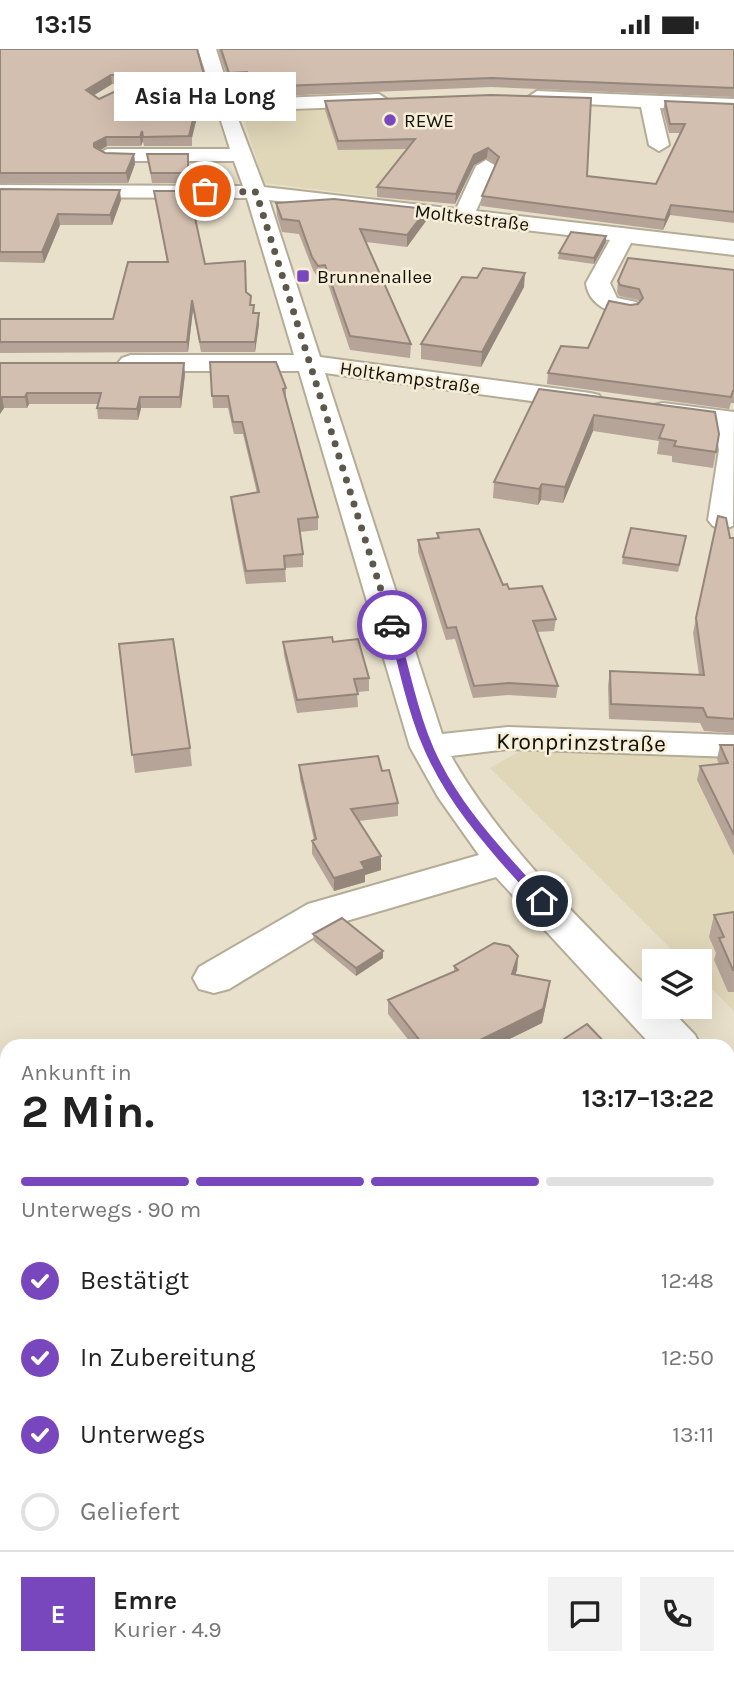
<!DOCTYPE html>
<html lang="de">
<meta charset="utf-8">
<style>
:root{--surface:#fff;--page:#f2f2f2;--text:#222;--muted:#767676;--line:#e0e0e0;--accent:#7846bd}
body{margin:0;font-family:Karla,sans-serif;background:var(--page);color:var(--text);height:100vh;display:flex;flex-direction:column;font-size:26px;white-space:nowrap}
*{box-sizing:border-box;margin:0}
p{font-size:23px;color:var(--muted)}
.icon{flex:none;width:38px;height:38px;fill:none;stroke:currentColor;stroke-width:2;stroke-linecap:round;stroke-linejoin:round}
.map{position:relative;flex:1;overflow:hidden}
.details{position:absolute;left:0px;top:990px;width:735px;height:653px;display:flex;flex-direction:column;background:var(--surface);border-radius:21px 21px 0 0;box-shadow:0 7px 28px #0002}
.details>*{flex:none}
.fabs{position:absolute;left:642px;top:900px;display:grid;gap:14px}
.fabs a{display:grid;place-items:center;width:70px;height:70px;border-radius:0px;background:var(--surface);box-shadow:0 7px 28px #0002;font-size:35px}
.pin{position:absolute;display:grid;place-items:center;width:60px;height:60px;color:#fff;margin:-30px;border:4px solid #fff;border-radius:50%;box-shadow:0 2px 7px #0007}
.courier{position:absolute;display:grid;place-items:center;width:70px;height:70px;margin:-35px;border:5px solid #7846bd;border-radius:50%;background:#fff;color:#222;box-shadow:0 2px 9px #0007}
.bubble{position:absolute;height:49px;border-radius:0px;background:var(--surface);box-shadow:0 7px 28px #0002;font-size:23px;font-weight:700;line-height:49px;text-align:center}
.overview em{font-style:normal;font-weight:700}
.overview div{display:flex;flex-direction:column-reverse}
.overview{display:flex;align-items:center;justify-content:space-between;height:119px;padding:0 21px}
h1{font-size:46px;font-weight:700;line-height:52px}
.bar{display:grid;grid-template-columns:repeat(4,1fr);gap:10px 7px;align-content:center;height:84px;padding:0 21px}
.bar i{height:9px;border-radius:5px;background:var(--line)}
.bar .current{background:var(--accent)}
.bar p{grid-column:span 4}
.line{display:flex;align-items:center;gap:18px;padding:0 21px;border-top:2px solid var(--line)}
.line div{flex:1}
.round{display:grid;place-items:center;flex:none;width:74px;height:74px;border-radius:0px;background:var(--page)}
ol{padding:0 21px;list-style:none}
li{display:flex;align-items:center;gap:21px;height:77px}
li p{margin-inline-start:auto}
li .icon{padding:7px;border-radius:50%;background:var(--accent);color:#fff;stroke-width:4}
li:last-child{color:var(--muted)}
li i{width:38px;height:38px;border:4px solid var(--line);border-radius:50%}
.status{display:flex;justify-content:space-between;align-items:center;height:49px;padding:0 35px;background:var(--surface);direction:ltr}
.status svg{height:19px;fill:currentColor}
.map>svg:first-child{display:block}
.built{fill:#e0d6b8}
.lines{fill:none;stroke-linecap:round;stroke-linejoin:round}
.minor-casing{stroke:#b4ac96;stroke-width:4}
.minor{fill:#fff;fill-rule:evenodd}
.wall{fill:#b5a497}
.shaded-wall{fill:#94867b}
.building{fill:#d3bfb0;stroke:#94867b;stroke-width:2}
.route{fill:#7846bd}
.done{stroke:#5d584c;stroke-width:7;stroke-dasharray:0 12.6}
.poi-dot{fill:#7846bd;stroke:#f6eed7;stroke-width:2.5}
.labels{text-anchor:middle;stroke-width:5;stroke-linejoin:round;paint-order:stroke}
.far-poi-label{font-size:19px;fill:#120f08;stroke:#f6eed7;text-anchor:start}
.far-street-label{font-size:19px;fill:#120f08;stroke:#f6eed7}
.street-label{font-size:23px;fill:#120f08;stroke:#f6eed7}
</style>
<div class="status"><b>13:15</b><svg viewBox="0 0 49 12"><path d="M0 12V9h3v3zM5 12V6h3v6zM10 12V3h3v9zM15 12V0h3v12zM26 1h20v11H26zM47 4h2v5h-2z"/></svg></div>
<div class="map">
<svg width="734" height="1643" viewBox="0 0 734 1643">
<rect width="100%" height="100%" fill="#e8e0ca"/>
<path class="built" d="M450,50L455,112L425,154L264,134L240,58Z
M522,701L734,707V962L700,928V912H683L490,719Z"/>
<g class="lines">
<g class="minor-casing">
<path id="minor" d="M198,0H216L232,51L379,45L388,51L379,57L235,62L264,138L456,160L476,117L486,111L496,117L476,162L734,192V206L631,194L610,234L617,249L636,253L640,258L636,263C615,268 589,258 586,234L610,191L269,151L320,308L590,344L599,346L603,352L599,358L590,360L325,324L442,685L508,678L734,686V708L508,700L451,707C503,798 580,871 654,945V957H667L695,986L701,998H653L496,828L336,875L229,940L214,944L199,940L193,929L199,918L308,855L479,806L438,748L410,698L299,322H131L122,319L118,314L122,309L131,306H294L247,149L0,148V136L243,137L234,112H107L97,106L107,100H230Z
M537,42L734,50V62L660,59L669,96L659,102L649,96L641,58L530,52L528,48Z
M663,354L734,363L733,477L723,480L713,477L708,471L719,401L715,377L654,368L650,362L654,356Z
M728,1029L734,1031V1072L728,1070Z
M734,1310V1358L728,1359V1311Z
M7,1420V1474L0,1475V1421Z
M728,1609L734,1611V1643H695L692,1636H728Z"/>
</g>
<use href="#minor" class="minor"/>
</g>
<path class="wall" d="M0,0L204,26L205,35H112L94,46L99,50L201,52L192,89V97H144L143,92L141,97H107L100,101L105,104L134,105L135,115L128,134H0Z
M218,0H734V48L491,38L253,48L247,32L229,33Z
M325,52L587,127L656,135L680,84H669L663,62L665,52L734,55V174L670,166L663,181L481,157L482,147L496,116L487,109L474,116L455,155L377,148V138L407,100L338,101L325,61Z
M147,105H188L189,134H152Z
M0,140L121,151L112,176H60L44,214L0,213Z
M154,142L195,155L196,164H194L205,215L246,243L251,247V256L255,264H259V275L255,303H201L193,261L188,303L0,304V270H113L167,213Z
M276,154L427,160L426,172L407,198L366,193L411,295L410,309L350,301L326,229L319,230L313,221L299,185L282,183L277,167Z
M606,193L594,215L558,210L559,204Z
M734,221V354H731L729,360L547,335L548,324L588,299L630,256L638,255L639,253L638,251L619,247L617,243L618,232Z
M477,229L524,238L481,318L421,310V295Z
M210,313L286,339V351L318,468V481L300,483L303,505V518L285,519L286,533L246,535L232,461L231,448L257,444L243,385H234L228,359H213Z
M0,314L185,325L181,359H141L138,371L98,370L97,359L98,355H29L27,359H4L0,365Z
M539,340L715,363L716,403L713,419L672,413V407L657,405L659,392L593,382L563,454L541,451L538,456L493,449L494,433Z
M437,484L509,540L556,570L554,582L537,583L558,637L556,649L508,646L473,649L455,590L446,591L418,503V491L437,489Z
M686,487L678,523L622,515L623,508Z
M730,489H734V684L704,682L700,674L609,670L608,637L610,622L699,626L693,584L696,569Z
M283,593H333L369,629V642L357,643L358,658L297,664L284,606Z
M119,595L190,699L192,717L135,724Z
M720,696H734V807L697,731L700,717L719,715L717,710Z
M299,716L382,722L398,754V767L359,772L381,807V821L365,826V833L334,842L312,805V792L314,791L300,730Z
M734,863V943H728L714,911L716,904L709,888L714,866Z
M313,885L383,902V909L356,927L314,892Z
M518,907L517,921L515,926L548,946L542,974L493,998H414L388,965V951L454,922V917Z
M728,1119L734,1126V1231L728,1224Z
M0,1134L7,1136V1240L0,1238Z
M734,1433V1566L728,1567V1435Z
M446,1636H547L506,1643H447Z"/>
<path class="shaded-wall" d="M111,26L112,35L88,50L86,41Z
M200,42L201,52L192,88V87H189Z
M142,82L143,92L141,97L140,88Z
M106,88L107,97L96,104L94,94Z
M488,99L487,109L474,116L455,155L456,145L474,106Z
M134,105L135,115L128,134L126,124Z
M120,141L121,151L112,176L110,166Z
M671,156L670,166L663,181L665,171Z
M427,160L426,172L407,198V186Z
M58,165L60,176L44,214L42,203Z
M606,187V193L594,215V209Z
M525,224L524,238L481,318L482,303Z
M192,251L193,261L188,303L187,293Z
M259,264V275L255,303V293Z
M184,314L185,325L181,359L180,348Z
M27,344L29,355L27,359L25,348Z
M2,348L4,359L0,365V351Z
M140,348L141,359L138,371L137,360Z
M594,366L593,382L563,454L565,438Z
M542,435L541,451L538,456L539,440Z
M381,807V821L365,826V833L334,842V829L361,813Z
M383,902V909L356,927V919Z
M518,907L517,921L511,938L512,925Z
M550,932L548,946L542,974L493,998H466Z"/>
<path class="building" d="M0,0H197L204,26H111L86,41L99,50L116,42H200L189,87H192L143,88L142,82L140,88H106L94,94V98L105,104L134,105L126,124H0Z
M221,0H734V39L492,29L252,38L247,23L229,24Z
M491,46L591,49L587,127L656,135L685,75H670L665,52L734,55V163L671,156L665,171L482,147L499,108L488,99L474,106L456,145L377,138L415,90L338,92L325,52Z
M147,105H188V124H151Z
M0,140L120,141L110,166L58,165L42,203H0Z
M154,142H192L195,155H192L205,215L245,212L246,243L251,247L250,256H254L253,264H259L255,293H200L192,251L187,293H0V270H113L128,213H168Z
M334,150L427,160L407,186L360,180L411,295L350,287L325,216L318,217L312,208L299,172L282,170L276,154Z
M571,183L606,187L594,209L559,204Z
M628,209L734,221V342H733L731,348L548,324L561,297L588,299L609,252L630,256L638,255L643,249L639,240L620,236L618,232Z
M483,219L525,224L482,303L421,295L462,228L477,229Z
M210,313H276L286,339L283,340L318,468L298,470L303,505L284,507L285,520L246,522L231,448L259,443L242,373H233L228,347H212Z
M0,314H184L180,348H140L137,360L97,359L101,344H27L25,348H2L0,351Z
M539,340L715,363L719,385L716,403L674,397L676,392L659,389L664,376L594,366L565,438L542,435L539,440L494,433Z
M718,467L726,469L730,489H734V670L707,668L703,659L611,655L610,622L704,626L696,569Z
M631,479L686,487L679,516L623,508Z
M479,480L503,536L507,535L509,540L542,537L556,570L533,572L558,637L509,634L474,637L456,578L447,579L418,491L439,489L437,484Z
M332,588L333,593L358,590L369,629L354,630L358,645L297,651L283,593Z
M173,590L190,699L132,706L119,595Z
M720,696H734V786L700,717L728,714Z
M378,707L382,722L389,721L398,754L351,760L381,807L361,813L365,820L334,829L312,792L316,790L299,716Z
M734,863V921H733L719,889L724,888L714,866Z
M342,869L383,902L356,919L313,885Z
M494,894L509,897L518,907L512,925L550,932L543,960L466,998H425L388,951L458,921L454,917Z
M587,975L609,998H566L561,992Z
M728,1119L734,1126V1213L728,1206Z
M0,1134L7,1136V1225L0,1224Z
M734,1433V1552L728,1553V1435Z
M0,1618L7,1630V1636H11L15,1643H0Z
M348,1636H373L374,1643H325L324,1640Z
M450,1636H464L450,1639Z
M674,1638L684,1643H672Z"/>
<path class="route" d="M392,574L397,576C409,617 417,661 434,700C460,758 505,803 546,849V855H538C495,807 450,760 424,700C407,662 399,617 387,576Z"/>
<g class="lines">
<path class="done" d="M205,142L256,143L392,576"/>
</g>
<g class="poi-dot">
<circle cx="390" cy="71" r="7"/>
<rect x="296" y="220" width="14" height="14" rx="3.5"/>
</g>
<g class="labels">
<g class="far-poi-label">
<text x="404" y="78">REWE</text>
<text x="317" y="234">Brunnenallee</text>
</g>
<g class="far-street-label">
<text transform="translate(472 168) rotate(7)" y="7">Moltkestraße</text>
<text transform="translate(410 328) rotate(8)" y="7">Holtkampstraße</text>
</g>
<g class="street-label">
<text transform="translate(581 693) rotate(1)" y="8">Kronprinzstraße</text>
</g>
</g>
</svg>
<div class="fabs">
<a><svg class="icon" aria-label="layers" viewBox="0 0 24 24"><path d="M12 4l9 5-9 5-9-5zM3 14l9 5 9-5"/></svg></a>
</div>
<div class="pin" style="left:205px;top:142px;background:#ea580c"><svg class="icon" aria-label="bag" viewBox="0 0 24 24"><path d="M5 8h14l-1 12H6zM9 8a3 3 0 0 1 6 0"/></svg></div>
<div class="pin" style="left:542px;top:852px;background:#1f2937"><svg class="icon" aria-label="home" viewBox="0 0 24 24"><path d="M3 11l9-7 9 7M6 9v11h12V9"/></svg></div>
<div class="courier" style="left:392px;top:576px"><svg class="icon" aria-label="car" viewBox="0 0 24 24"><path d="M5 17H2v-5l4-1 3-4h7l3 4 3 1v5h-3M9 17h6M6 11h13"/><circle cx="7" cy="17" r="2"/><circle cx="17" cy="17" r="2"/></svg></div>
<div class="bubble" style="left:114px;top:23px;width:182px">Asia Ha Long</div>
<section class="details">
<div class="overview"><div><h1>2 Min.</h1><p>Ankunft in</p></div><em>13:17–13:22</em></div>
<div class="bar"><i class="current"></i><i class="current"></i><i class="current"></i><i></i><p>Unterwegs · 90 m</p></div>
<ol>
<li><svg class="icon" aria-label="check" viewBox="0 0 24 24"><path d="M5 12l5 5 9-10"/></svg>Bestätigt<p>12:48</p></li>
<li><svg class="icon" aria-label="check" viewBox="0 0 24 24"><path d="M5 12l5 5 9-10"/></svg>In Zubereitung<p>12:50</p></li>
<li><svg class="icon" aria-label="check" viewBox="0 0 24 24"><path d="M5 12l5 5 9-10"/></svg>Unterwegs<p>13:11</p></li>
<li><i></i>Geliefert</li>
</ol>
<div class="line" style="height:126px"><b class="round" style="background:var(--accent);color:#fff">E</b><div><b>Emre</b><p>Kurier · 4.9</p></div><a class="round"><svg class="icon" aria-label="chat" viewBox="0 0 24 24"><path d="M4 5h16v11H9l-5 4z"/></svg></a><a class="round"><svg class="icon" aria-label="phone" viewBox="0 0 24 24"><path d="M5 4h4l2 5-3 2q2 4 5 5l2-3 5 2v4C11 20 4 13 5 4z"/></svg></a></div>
</section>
</div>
